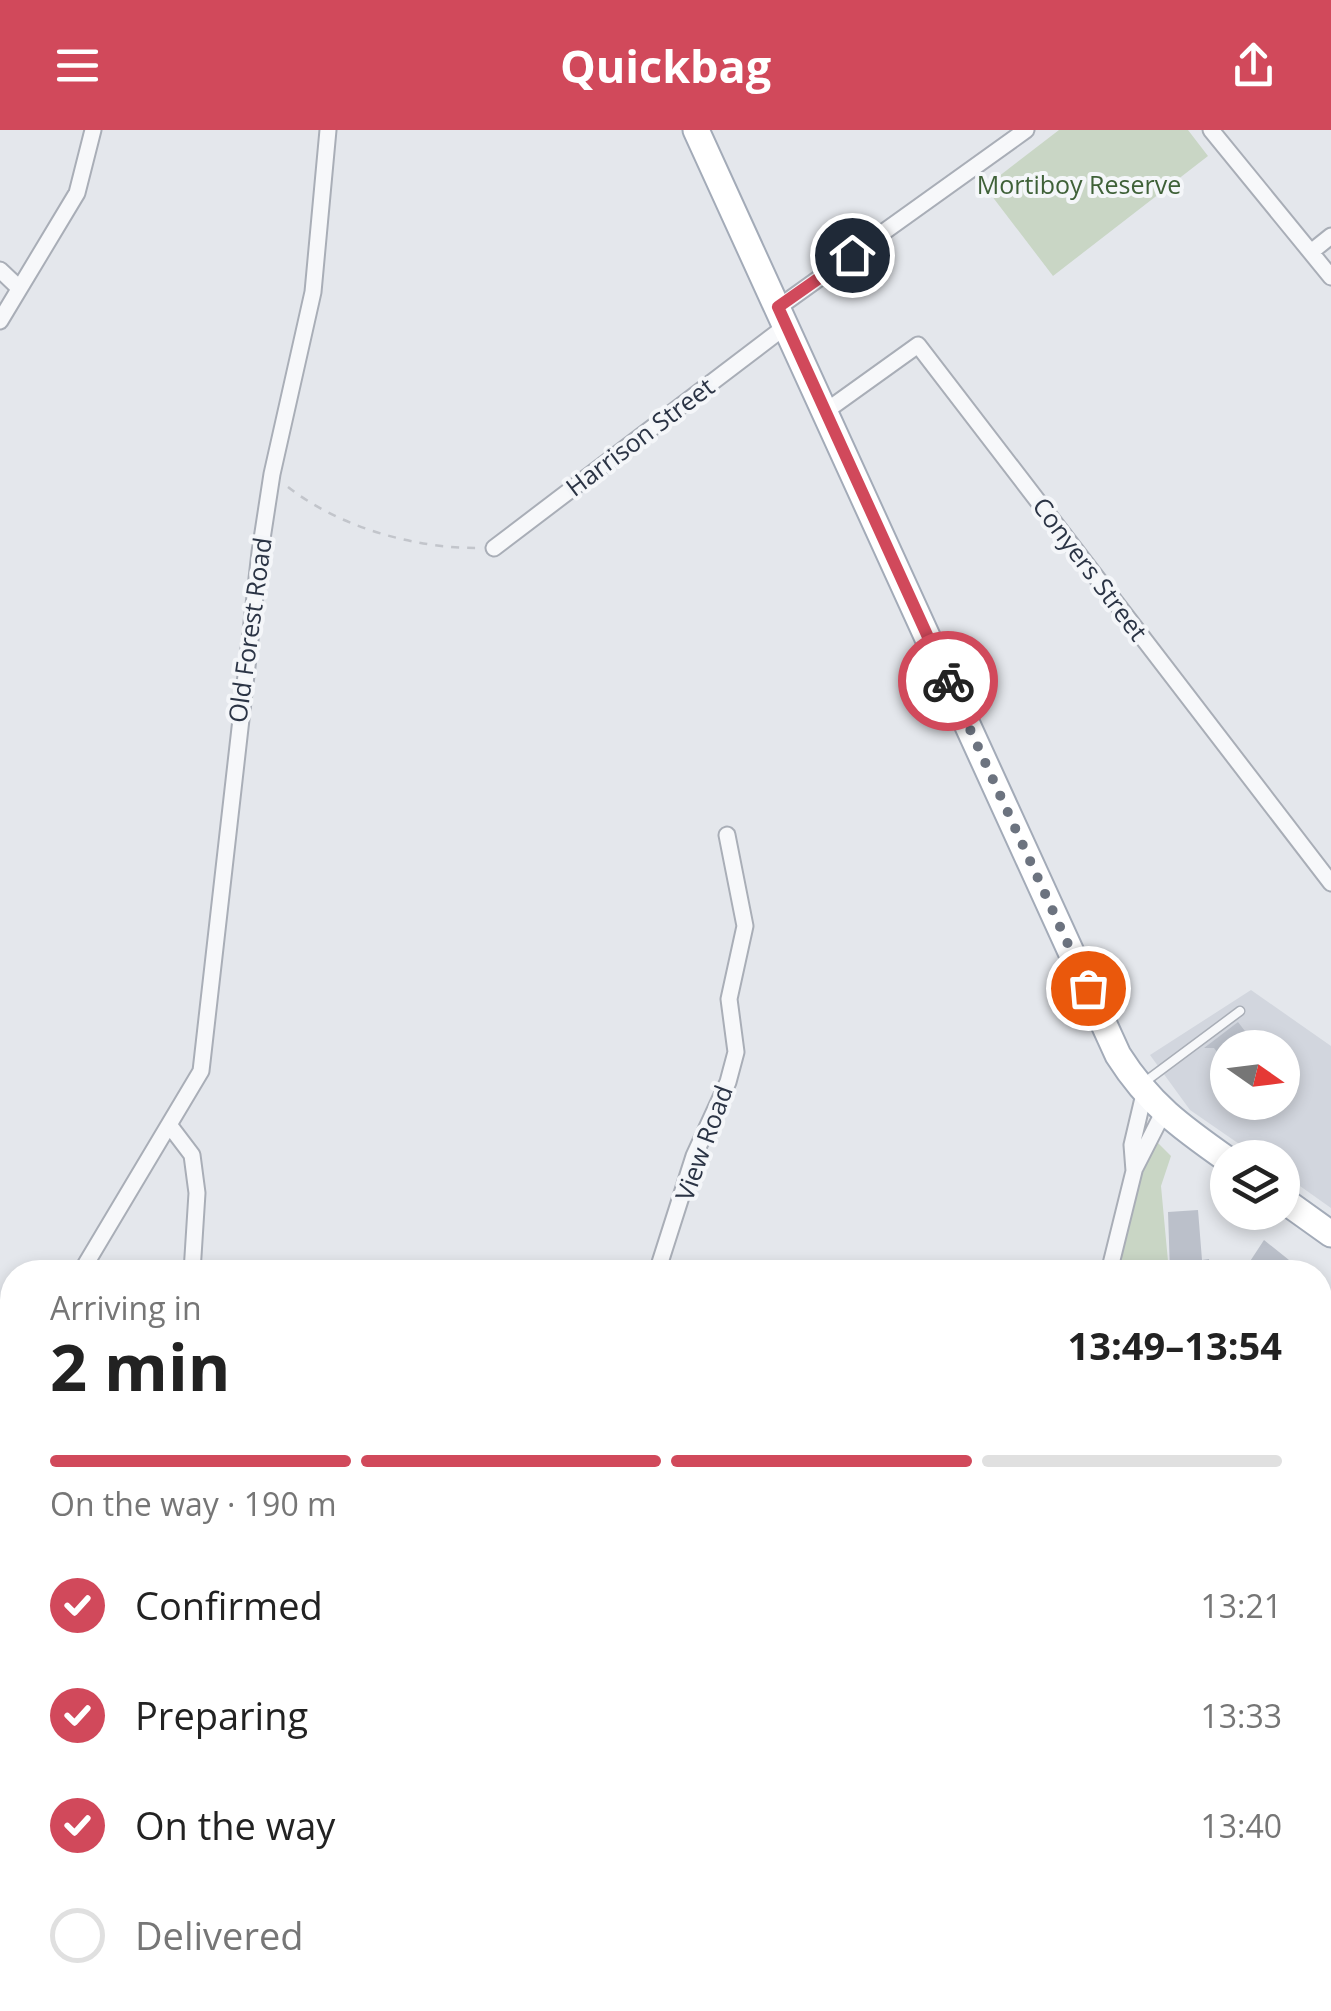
<!DOCTYPE html>
<meta charset="utf-8">
<style>
:root{--surface:#fff;--page:#f2f2f2;--text:#222;--muted:#767676;--line:#e0e0e0;--accent:#d1495b}
body{margin:0;font-family:"Open Sans",sans-serif;background:var(--page);color:var(--text);height:100vh;display:flex;flex-direction:column;font-size:38px;white-space:nowrap}
*{box-sizing:border-box;margin:0}
p{font-size:32px;color:var(--muted)}
.icon{flex:none;width:55px;height:55px;fill:none;stroke:currentColor;stroke-width:2;stroke-linecap:round;stroke-linejoin:round}
.map{position:relative;flex:1;overflow:hidden}
.details{position:absolute;left:0px;top:1130px;width:1332px;height:752px;display:flex;flex-direction:column;background:var(--surface);border-radius:40px 40px 0 0;box-shadow:0 5px 15px #0003}
.details>*{flex:none}
.needle{width:65px;rotate:104deg}
.buttons{position:absolute;left:1210px;top:900px;display:grid;gap:20px}
.buttons a{display:grid;place-items:center;width:90px;height:90px;border-radius:50%;background:var(--surface);box-shadow:0 5px 15px #0003;font-size:50px}
.pin{position:absolute;display:grid;place-items:center;width:85px;height:85px;color:#fff;margin:-42px;border:5px solid #fff;border-radius:50%;box-shadow:0 2px 10px #0007}
.courier{position:absolute;display:grid;place-items:center;width:100px;height:100px;margin:-50px;border:8px solid #d1495b;border-radius:50%;background:#fff;color:#222;box-shadow:0 2px 12px #0007}
.headline em{font-style:normal;font-weight:700}
.headline div{display:flex;flex-direction:column-reverse}
.headline{display:flex;align-items:center;justify-content:space-between;height:170px;padding:0 50px}
h1{font-size:65px;font-weight:700;line-height:75px}
.bar{display:grid;grid-template-columns:repeat(4,1fr);gap:15px 10px;align-content:center;height:120px;padding:0 50px}
.bar i{height:12px;border-radius:8px;background:var(--line)}
.bar .active{background:var(--accent)}
.bar p{grid-column:span 4}
ol{padding:0 50px;list-style:none}
li{display:flex;align-items:center;gap:30px;height:110px}
li p{margin-inline-start:auto}
li .icon{padding:10px;border-radius:50%;background:var(--accent);color:#fff;stroke-width:4}
li:last-child{color:var(--muted)}
li i{width:55px;height:55px;border:5px solid var(--line);border-radius:50%}
header{display:flex;justify-content:space-between;align-items:center;height:130px;padding:0 50px;background:var(--accent);color:#fff;font-size:45px;font-weight:700}
.map>svg:first-child{display:block}
.built{fill:#d2d6de;fill-rule:evenodd}
.green{fill:#c9d6c5}
.building{fill:#bbc0ca}
.lines{fill:none;stroke-linecap:round;stroke-linejoin:round}
.service-casing{stroke:#a9aeb7;stroke-width:11}
.minor-casing{stroke:#a9aeb7;stroke-width:19}
.primary-casing{stroke:#a3abb8;stroke-width:29}
.path{stroke:#c2c5cb;stroke-width:2.5;stroke-dasharray:8 8;stroke-linecap:butt}
.service{stroke:#f7f8fa;stroke-width:8}
.minor{stroke:#f7f8fa;stroke-width:15}
.primary{stroke:#fff;stroke-width:25}
.done{stroke:#6c737f;stroke-width:10;stroke-dasharray:0 18}
.route{stroke:#d1495b;stroke-width:12}
.labels{text-anchor:middle;stroke-width:8;stroke-linejoin:round;paint-order:stroke}
.park-label{font-size:25px;fill:#3f6138;stroke:#f4f6f9}
.street-label{font-size:25px;fill:#2b3445;stroke:#f4f6f9}
</style>
<header><svg class="icon" aria-label="menu" viewBox="0 0 24 24"><path d="M4 6h16M4 12h16M4 18h16"/></svg>Quickbag<svg class="icon" aria-label="share" viewBox="0 0 24 24"><path d="M12 15V3M7 8l5-5 5 5M5 13v7h14v-7"/></svg></header>
<div class="map">
<svg width="1331" height="1881" viewBox="0 0 1331 1881">
<rect width="100%" height="100%" fill="#e4e7ec"/>
<path class="built" d="M1251,860L1331,916V1078L1283,1044L1282,1028L1258,1027L1190,980L1150,925ZM1228,918H1282V972H1228Z"/>
<path class="green" d="M1059,0H1188L1208,26L1053,146L985,57Z
M1154,1009L1171,1026L1161,1056L1169,1142H1114L1132,1070Z
M1331,1239V1363L1320,1365V1252Z"/>
<path class="building" d="M1238,892L1258,918H1228V936L1214,918H1204Z
M1198,1080L1202,1130L1209,1129L1210,1142H1170L1168,1082Z
M1264,1110L1289,1130L1281,1142H1243Z"/>
<g class="lines">
<g class="service-casing">
<path id="service" d="M1142,954L1240,881"/>
</g>
<g class="minor-casing">
<path id="minor" d="M1211,0L1331,147
M1311,122L1331,106
M0,140L18,157
M779,177L1026,0
M0,191L77,63L93,0
M826,281L918,215L1331,753
M494,418L786,196
M170,996L192,1025L197,1063L192,1142
M1135,1038L1163,983
M81,1142L201,941L260,422L272,344L313,162L328,0
M657,1142L694,1026L728,952L736,922L729,869L745,796L727,705
M1109,1142L1134,1041L1132,1015L1144,964
M0,1274L12,1254
M0,1760L12,1745
M582,1881L587,1870"/>
</g>
<g class="primary-casing">
<path id="primary" d="M696,0L1118,925C1149,974 1181,997 1228,1030
M1282,1069L1331,1104
M1320,1398L1331,1396
M178,1881L187,1870"/>
</g>
<path class="path" d="M288,357C339,397 413,418 477,418
M1320,1275L1331,1271
M1320,1357L1331,1354
M1328,1373C1327,1351 1321,1333 1323,1311L1331,1304
M294,1870L295,1881"/>
<use href="#service" class="service"/>
<use href="#minor" class="minor"/>
<use href="#primary" class="primary"/>
</g>
<g class="lines">
<path class="done" d="M948,551L1088,858"/>
<path class="route" d="M852,125L778,177L948,551"/>
</g>
<g class="labels">
<g class="park-label">
<text x="1079" y="64">Mortiboy Reserve</text>
</g>
<g class="street-label">
<text transform="translate(640 307) rotate(-37)" y="9">Harrison Street</text>
<text transform="translate(1090 439) rotate(53)" y="9">Conyers Street</text>
<text transform="translate(250 500) rotate(-82)" y="9">Old Forest Road</text>
<text transform="translate(704 1013) rotate(-70)" y="9">View Road</text>
</g>
</g>
</svg>
<div class="buttons">
<a><svg class="needle" viewBox="-14 -14 28 28"><path d="M0-13l5 13h-10z" fill="#e53935"/><path d="M0 13l5-13h-10z" fill="#767676"/></svg></a>
<a><svg class="icon" aria-label="layers" viewBox="0 0 24 24"><path d="M12 4l9 5-9 5-9-5zM3 14l9 5 9-5"/></svg></a>
</div>
<div class="pin" style="left:1088px;top:858px;background:#ea580c"><svg class="icon" aria-label="bag" viewBox="0 0 24 24"><path d="M5 8h14l-1 12H6zM9 8a3 3 0 0 1 6 0"/></svg></div>
<div class="pin" style="left:852px;top:125px;background:#1f2937"><svg class="icon" aria-label="home" viewBox="0 0 24 24"><path d="M3 11l9-7 9 7M6 9v11h12V9"/></svg></div>
<div class="courier" style="left:948px;top:551px"><svg class="icon" aria-label="bike" viewBox="0 0 24 24"><circle cx="6" cy="16" r="4"/><circle cx="18" cy="16" r="4"/><path d="M6 16l4-8h5l3 8M10 8l3 8H6M13 5h3"/></svg></div>
<section class="details">
<div class="headline"><div><h1>2 min</h1><p>Arriving in</p></div><em>13:49–13:54</em></div>
<div class="bar"><i class="active"></i><i class="active"></i><i class="active"></i><i></i><p>On the way · 190 m</p></div>
<ol>
<li><svg class="icon" aria-label="check" viewBox="0 0 24 24"><path d="M5 12l5 5 9-10"/></svg>Confirmed<p>13:21</p></li>
<li><svg class="icon" aria-label="check" viewBox="0 0 24 24"><path d="M5 12l5 5 9-10"/></svg>Preparing<p>13:33</p></li>
<li><svg class="icon" aria-label="check" viewBox="0 0 24 24"><path d="M5 12l5 5 9-10"/></svg>On the way<p>13:40</p></li>
<li><i></i>Delivered</li>
</ol>
</section>
</div>
